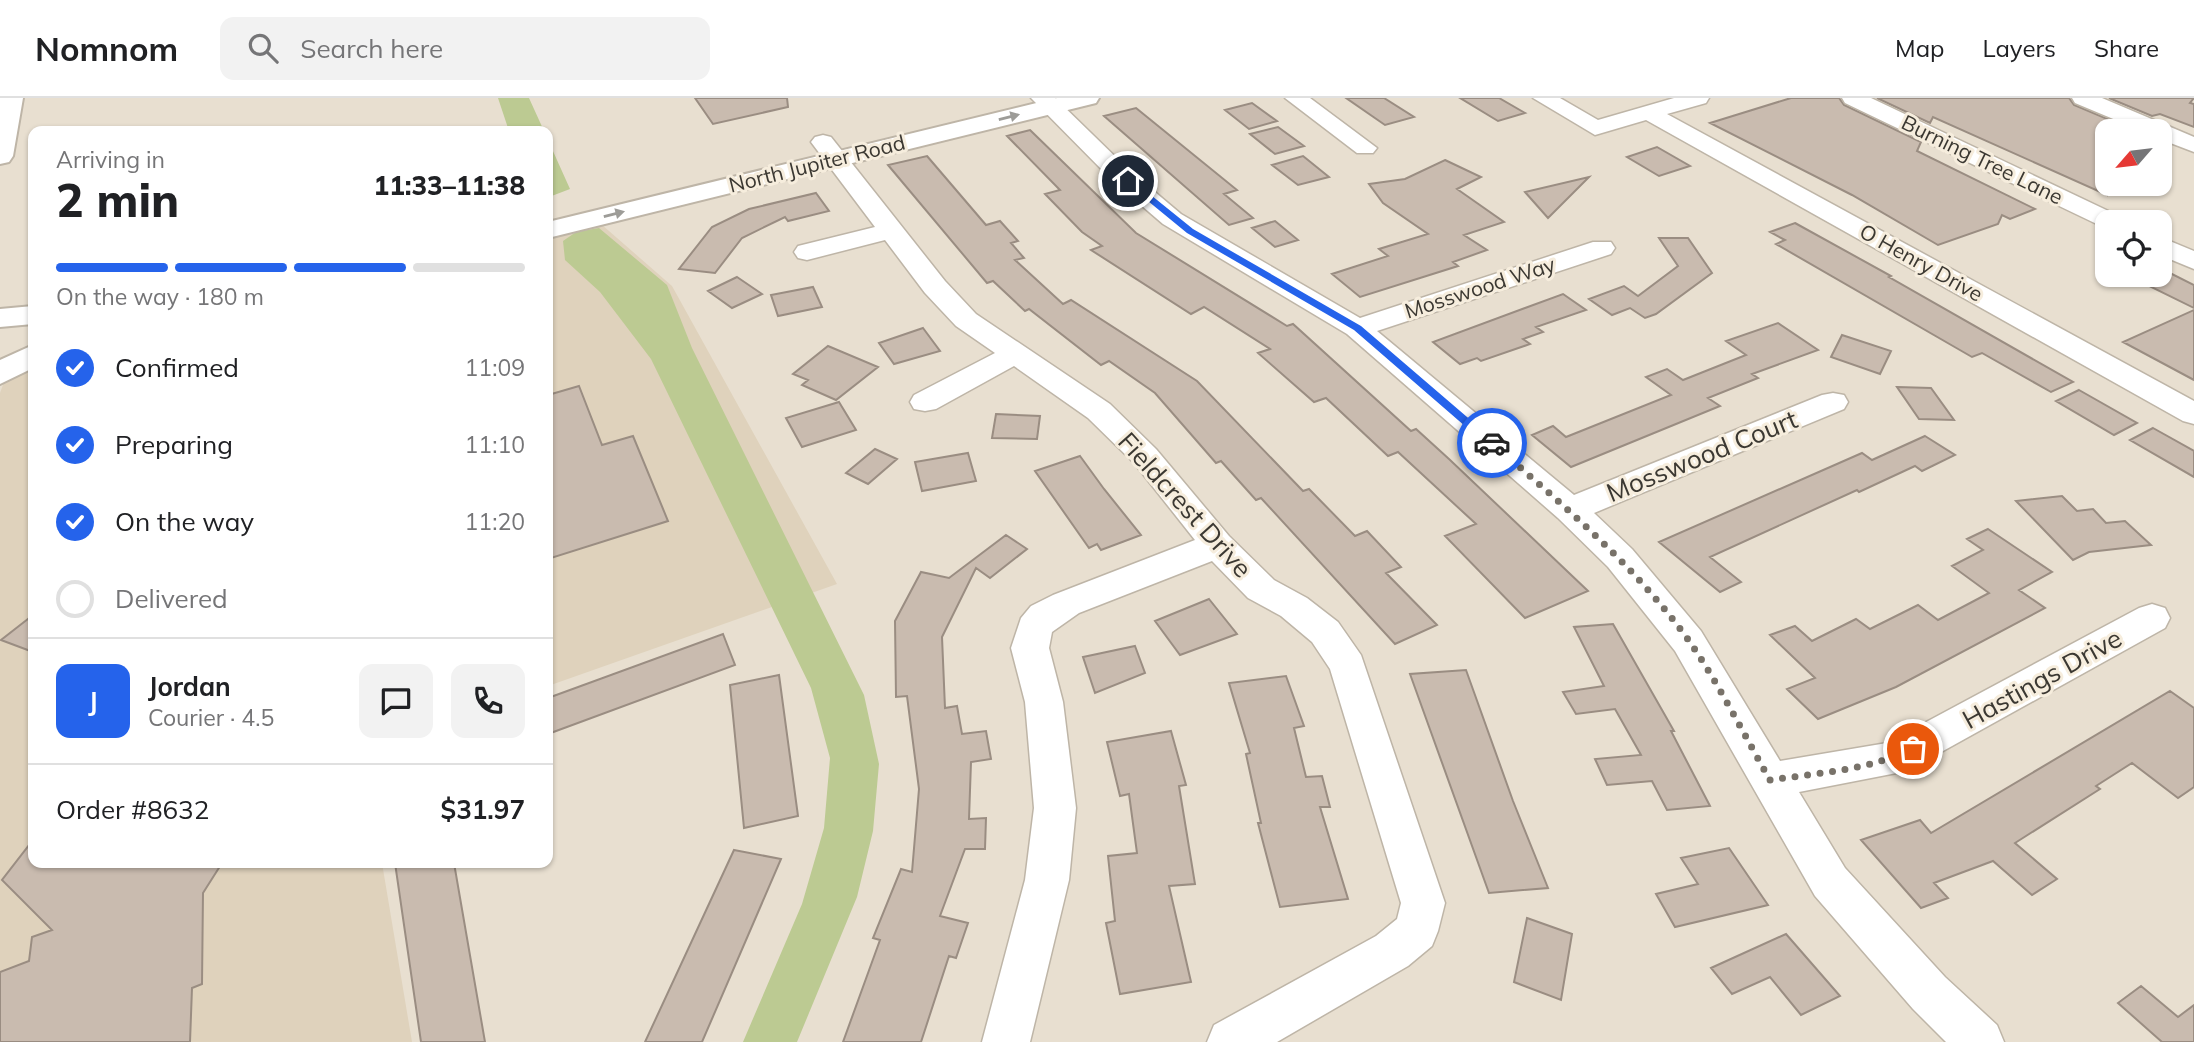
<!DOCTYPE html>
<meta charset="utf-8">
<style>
:root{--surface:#fff;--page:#f2f2f2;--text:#202124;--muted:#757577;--line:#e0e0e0;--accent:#2563eb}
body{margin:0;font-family:Mulish,sans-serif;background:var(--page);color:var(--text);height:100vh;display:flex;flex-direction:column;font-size:26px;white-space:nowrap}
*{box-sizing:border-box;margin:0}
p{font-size:23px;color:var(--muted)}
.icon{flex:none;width:38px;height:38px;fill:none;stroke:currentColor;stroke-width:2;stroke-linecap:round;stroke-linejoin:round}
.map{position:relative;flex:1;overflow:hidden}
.side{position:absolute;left:28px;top:28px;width:525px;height:742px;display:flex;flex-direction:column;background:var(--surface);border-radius:14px;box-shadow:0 2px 5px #0004}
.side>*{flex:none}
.needle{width:46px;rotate:242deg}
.tools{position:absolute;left:2095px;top:21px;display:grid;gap:14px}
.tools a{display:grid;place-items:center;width:77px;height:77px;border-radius:14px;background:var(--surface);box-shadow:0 2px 5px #0004;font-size:35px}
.pin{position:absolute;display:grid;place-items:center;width:60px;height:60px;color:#fff;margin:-30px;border:4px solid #fff;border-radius:50%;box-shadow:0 2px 7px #0007}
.courier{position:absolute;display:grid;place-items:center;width:70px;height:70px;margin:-35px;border:5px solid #2563eb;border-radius:50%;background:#fff;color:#222;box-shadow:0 2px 9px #0007}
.summary em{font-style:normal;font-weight:800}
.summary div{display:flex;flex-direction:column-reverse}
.summary{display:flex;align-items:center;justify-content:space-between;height:119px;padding:0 28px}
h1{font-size:46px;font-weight:800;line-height:52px}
.bar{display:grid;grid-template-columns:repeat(4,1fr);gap:10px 7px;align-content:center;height:84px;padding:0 28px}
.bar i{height:9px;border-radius:5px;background:var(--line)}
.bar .current{background:var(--accent)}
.bar p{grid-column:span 4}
.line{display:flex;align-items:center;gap:18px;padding:0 28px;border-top:2px solid var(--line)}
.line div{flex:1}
.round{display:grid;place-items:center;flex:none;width:74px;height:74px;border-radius:14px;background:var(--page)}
ol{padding:0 28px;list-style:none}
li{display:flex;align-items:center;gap:21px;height:77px}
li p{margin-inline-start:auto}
li .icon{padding:7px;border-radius:50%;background:var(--accent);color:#fff;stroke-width:4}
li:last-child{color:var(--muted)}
li i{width:38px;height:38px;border:4px solid var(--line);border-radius:50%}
header{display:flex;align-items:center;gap:42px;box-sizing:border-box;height:98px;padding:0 35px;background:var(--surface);border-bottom:2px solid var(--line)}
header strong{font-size:33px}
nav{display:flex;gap:38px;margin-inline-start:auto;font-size:24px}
.search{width:490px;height:63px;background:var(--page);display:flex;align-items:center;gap:18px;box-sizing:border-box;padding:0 24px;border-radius:14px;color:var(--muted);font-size:26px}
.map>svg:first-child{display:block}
.built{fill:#dfd2bc}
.water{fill:#bcca92}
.building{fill:#c9bbaf;stroke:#9a8d82;stroke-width:2}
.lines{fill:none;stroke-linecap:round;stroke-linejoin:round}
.minor-casing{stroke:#beb5a7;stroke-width:3}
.major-casing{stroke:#beb5a7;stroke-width:4}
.minor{fill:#fff;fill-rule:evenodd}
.major{fill:#fff;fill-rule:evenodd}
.oneway{fill:#9d9c98}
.route{fill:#2563eb}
.done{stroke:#787269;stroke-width:7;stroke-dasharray:0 12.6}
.labels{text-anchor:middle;stroke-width:6;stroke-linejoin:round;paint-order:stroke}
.far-street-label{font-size:21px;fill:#3b3832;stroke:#f6eddd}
.street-label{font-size:26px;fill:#3b3832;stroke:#f6eddd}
</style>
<header>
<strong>Nomnom</strong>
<div class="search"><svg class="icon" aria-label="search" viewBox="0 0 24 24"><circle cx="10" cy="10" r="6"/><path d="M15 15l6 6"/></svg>Search here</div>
<nav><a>Map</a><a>Layers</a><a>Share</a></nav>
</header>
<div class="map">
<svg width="2194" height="944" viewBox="0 0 2194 944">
<rect width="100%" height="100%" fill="#e8dfd0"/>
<path class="built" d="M601,126L672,188L837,486L548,588V140Z
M33,263V765H382L412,944H0V295L4,284Z"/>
<path class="water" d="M498,0H529L544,33H509Z
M548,42L570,91L549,99H548Z
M599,130L667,187L692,250L864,597L879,666L873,733L857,799L797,944H743L802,806L824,730L830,660L811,590L651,261L600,194L565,162L563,143L576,134Z"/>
<path class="building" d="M695,0H787L788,9L713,26Z
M1346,0H1384L1414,19L1385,27Z
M1460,0H1499L1525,15L1498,23Z
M1791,0H1839L1844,7L1921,44L1917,53L2035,111L2010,121L2002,117L1998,126L1938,147L1852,97L1710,25Z
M1877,0H2069L2074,7L2124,28L2107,33V97L1933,19L1930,25Z
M2109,0H2194L2190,5L2194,6V29L2160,16L2152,18Z
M1252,5L1277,23L1249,31L1225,12Z
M1136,10L1237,92L1224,96L1253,120L1229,127L1104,18Z
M1278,29L1304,48L1275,56L1250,36Z
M1030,32L1136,135L1287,228L1293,226L1411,333L1416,331L1449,361L1588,493L1525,520L1445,438L1476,426L1398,354L1388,358L1326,300L1314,304L1258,255L1270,251L1204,209L1191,216L1091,152L1102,148L1082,134L1045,96L1060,92L1007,38Z
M1657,49L1690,68L1659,78L1627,59Z
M927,58L986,127L1000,123L1018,143L1011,145L1024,160L1015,162L1063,206L1071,202L1197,283L1303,393L1309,391L1355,438L1367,433L1401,469L1386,475L1437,527L1395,546L1261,400L1256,402L1221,363L1216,365L1155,295L1109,263L1101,267L1029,211L1025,213L993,183L987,185L888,67Z
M1303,58L1329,79L1298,87L1272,67Z
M1445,62L1481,79L1457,91L1504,124L1464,137L1487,152L1453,164L1458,168L1360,199L1332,176L1388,158L1379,151L1428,136L1383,105L1369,86L1405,81Z
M1589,79L1548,120L1525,94Z
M816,95L829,113L788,123L785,119L742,140L715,175L679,171L712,129L749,111Z
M1275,123L1298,142L1275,149L1252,130Z
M1795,125L1891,178L1889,179L2073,284L2051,294L1982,255L1972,259L1776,146L1785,142L1770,134Z
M1659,140H1688L1712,175L1656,216L1645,220L1630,210L1612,217L1589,201L1624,188L1638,198L1678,168Z
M2160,170L2194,187V210L2127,177H2160Z
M737,179L762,196L732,210L708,193Z
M813,189L822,209L778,218L771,197Z
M1563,196L1586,212L1536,229L1543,234L1523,241L1530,246L1481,263L1477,260L1460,266L1433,244Z
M2194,212V282L2123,244Z
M1778,225L1818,252L1752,276L1758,280L1708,300L1720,308L1571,369L1532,337L1553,328L1566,339L1671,297L1646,279L1667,271L1683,282L1746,257L1726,243Z
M923,230L940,253L894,266L879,245Z
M1842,237L1891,253L1880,276L1831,259Z
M828,248L878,269L836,302L802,287L808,282L793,276Z
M579,288L602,347L633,338L668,423L548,461V297Z
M1897,289L1931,290L1954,322L1919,321Z
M2079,292L2137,325L2114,337L2056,303Z
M839,304L856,332L802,349L786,320Z
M996,316L1040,318L1037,341L992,340Z
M2153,330L2194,353V379L2130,342Z
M1925,338L1955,357L1922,373L1915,368L1859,394L1857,392L1710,459L1741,484L1720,494L1659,444L1862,355L1872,362Z
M875,351L897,361L868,386L846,375Z
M968,355L976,383L922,393L915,364Z
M1080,358L1104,391L1141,437L1101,452L1097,446L1089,450L1035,373Z
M2062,398L2077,413L2093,411L2106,425L2125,423L2151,447L2089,454L2073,462L2016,403Z
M1988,431L2052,474L2019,492L2045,510L1896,589L1818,621L1787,591L1815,580L1770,537L1795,528L1812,543L1856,521L1870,531L1918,507L1938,522L1989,495L1952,468L1983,452L1967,441Z
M1006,437L1027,451L990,480L976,470L942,539L945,610L957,608L962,636L986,633L991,661L971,664L969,721L986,720L985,751H965L940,818L968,825L956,860L949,858L921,944H843L880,842L873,840L901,771L912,774L919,691L907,598L896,599L895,523L921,474L949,480Z
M1209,501L1237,536L1180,557L1155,523Z
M33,517V554L1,542Z
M1613,526L1674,633H1671L1710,708L1667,712L1652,683L1607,687L1595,661L1641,657L1615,611L1576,616L1563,594L1604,588L1574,529Z
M723,536L735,567L548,636V600Z
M1135,548L1145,575L1095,595L1083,559Z
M1466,572L1513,703L1548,790L1489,795L1410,576Z
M779,577L798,718L744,730L730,587Z
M1286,578L1304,628L1294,630L1306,679L1322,678L1330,709H1320L1348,801L1280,809L1258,725H1261L1246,656L1250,655L1229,585Z
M2170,593L2194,610V689L2178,700L2132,665L2096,688L2100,691L2015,745L2057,781L2032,797L1993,763L1934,785L1948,800L1921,810L1861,742L1920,722L1931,735Z
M1171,633L1186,687L1179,688L1195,786L1169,788L1191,884L1120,896L1106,825L1115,823L1108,758L1137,755L1129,696L1120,698L1107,644Z
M33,742V765H222L203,795L202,886L192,890L190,944H0V874L29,863L32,839L52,832L2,782Z
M1729,750L1768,807L1675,829L1656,796L1698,786L1681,760Z
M734,752L781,761L702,944H645Z
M395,765H454L485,944H421Z
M1527,820L1572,836L1561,902L1514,884Z
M1786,836L1840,898L1801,917L1770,879L1732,896L1711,870Z
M2141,888L2178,919L2194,907V944H2162L2118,905Z"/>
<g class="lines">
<g class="minor-casing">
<path id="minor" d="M1031,0H1055L1130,73L1181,116L1360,220L1593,144H1611L1615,150L1611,156L1377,233L1574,397L1822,297L1833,295L1844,297L1848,304L1844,311L1594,415L1632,451L1701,533L1780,663L1887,645L2139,510L2152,506L2165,510L2170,520L2165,530L1907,673L1799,694L1845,770L1945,879L1997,927L2004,944H1946L1913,911L1815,798L1675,553L1608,469L1558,420L1347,236L1163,126L1113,83Z
M1285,0H1310L1377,50L1373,55H1357Z
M1533,0H1560L1598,22L1674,0H1709L1706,5L1667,16L2194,303V326L2183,323L1646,22L1595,37Z
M1842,0H1871L2121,119L2125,124H2107V130L2103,129L1845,5Z
M2072,0H2102L2194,39V54L2160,41V33H2142L2075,5Z
M823,37L831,39L945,183L976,216L1110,306L1156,351L1229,438L1274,482L1307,500L1338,524L1361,557L1445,805L1438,833L1432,848L1408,868L1277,944H1207L1214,927L1376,838L1397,821L1401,805L1330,571L1312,544L1281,518L1248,500L1212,463L1079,515L1052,534L1049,550L1063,604L1076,710L1069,782L1030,944H982L1025,782L1034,710L1025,604L1011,550L1021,520L1031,508L1053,497L1195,442L1134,365L1088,320L1014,268L936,311L925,313L914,311L910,304L914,297L995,255L956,228L925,195L885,142L807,162L798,160L794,154L798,148L875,129L811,44L815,39Z
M2160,139L2194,153V171L2160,157Z"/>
</g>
<g class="major-casing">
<path id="major" d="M0,0H23L13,58L9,64L0,66Z
M1057,0H1099L1096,5L548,140V124Z
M33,208V226L0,229V211Z
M33,247V270L0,286V262Z"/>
</g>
<use href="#minor" class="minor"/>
<use href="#major" class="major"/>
</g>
<defs><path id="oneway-solid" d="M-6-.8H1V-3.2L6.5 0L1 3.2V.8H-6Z" transform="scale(1.75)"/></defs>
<g class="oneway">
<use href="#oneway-solid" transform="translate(1009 19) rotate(-14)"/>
<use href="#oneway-solid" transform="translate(614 116) rotate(-14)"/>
</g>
<path class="route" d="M1126,81H1131L1193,131L1361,228L1495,343V348H1488L1354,232L1187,135L1126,85Z"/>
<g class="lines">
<path class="done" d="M1492,345C1562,406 1632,465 1687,540C1718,584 1743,635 1770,682C1818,675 1869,672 1913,651"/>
</g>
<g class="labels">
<g class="far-street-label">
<text transform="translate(1982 62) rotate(26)" y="7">Burning Tree Lane</text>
<text transform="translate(817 66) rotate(-14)" y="7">North Jupiter Road</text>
<text transform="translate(1921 165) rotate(29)" y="7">O Henry Drive</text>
<text transform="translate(1480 190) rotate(-18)" y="7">Mosswood Way</text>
</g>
<g class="street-label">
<text transform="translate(1702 358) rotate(-22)" y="9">Mosswood Court</text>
<text transform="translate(1185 407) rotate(48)" y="9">Fieldcrest Drive</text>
<text transform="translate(2042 581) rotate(-29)" y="9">Hastings Drive</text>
</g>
</g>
</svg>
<div class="tools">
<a><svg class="needle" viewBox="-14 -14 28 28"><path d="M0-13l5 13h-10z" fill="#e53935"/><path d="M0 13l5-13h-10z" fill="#757577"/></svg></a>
<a><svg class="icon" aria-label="locate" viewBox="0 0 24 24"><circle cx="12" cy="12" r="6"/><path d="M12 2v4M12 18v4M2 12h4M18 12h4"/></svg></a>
</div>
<div class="pin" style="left:1913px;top:651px;background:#ea580c"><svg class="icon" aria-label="bag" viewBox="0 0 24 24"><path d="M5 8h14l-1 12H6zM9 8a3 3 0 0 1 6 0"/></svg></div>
<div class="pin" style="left:1128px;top:83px;background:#1f2937"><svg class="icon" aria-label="home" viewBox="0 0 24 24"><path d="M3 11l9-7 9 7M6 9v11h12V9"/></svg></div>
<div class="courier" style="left:1492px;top:345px"><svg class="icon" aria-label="car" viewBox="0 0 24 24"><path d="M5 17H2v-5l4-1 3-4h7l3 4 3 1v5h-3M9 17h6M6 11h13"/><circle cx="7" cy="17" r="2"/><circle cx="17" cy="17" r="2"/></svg></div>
<section class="side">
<div class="summary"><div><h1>2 min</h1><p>Arriving in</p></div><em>11:33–11:38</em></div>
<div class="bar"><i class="current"></i><i class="current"></i><i class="current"></i><i></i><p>On the way · 180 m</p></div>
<ol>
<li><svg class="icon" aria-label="check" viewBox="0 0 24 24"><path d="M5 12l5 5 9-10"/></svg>Confirmed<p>11:09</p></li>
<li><svg class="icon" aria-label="check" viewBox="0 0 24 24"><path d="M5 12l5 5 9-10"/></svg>Preparing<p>11:10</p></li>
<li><svg class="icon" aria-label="check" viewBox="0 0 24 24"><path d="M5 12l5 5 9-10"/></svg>On the way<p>11:20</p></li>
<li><i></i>Delivered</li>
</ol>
<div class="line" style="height:126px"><b class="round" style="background:var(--accent);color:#fff">J</b><div><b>Jordan</b><p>Courier · 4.5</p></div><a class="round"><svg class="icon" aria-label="chat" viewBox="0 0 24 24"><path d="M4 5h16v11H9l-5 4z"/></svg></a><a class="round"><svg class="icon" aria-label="phone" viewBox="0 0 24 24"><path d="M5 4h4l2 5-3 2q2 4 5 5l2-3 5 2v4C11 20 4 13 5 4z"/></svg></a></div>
<div class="line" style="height:91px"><div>Order #8632</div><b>$31.97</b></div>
</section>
</div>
